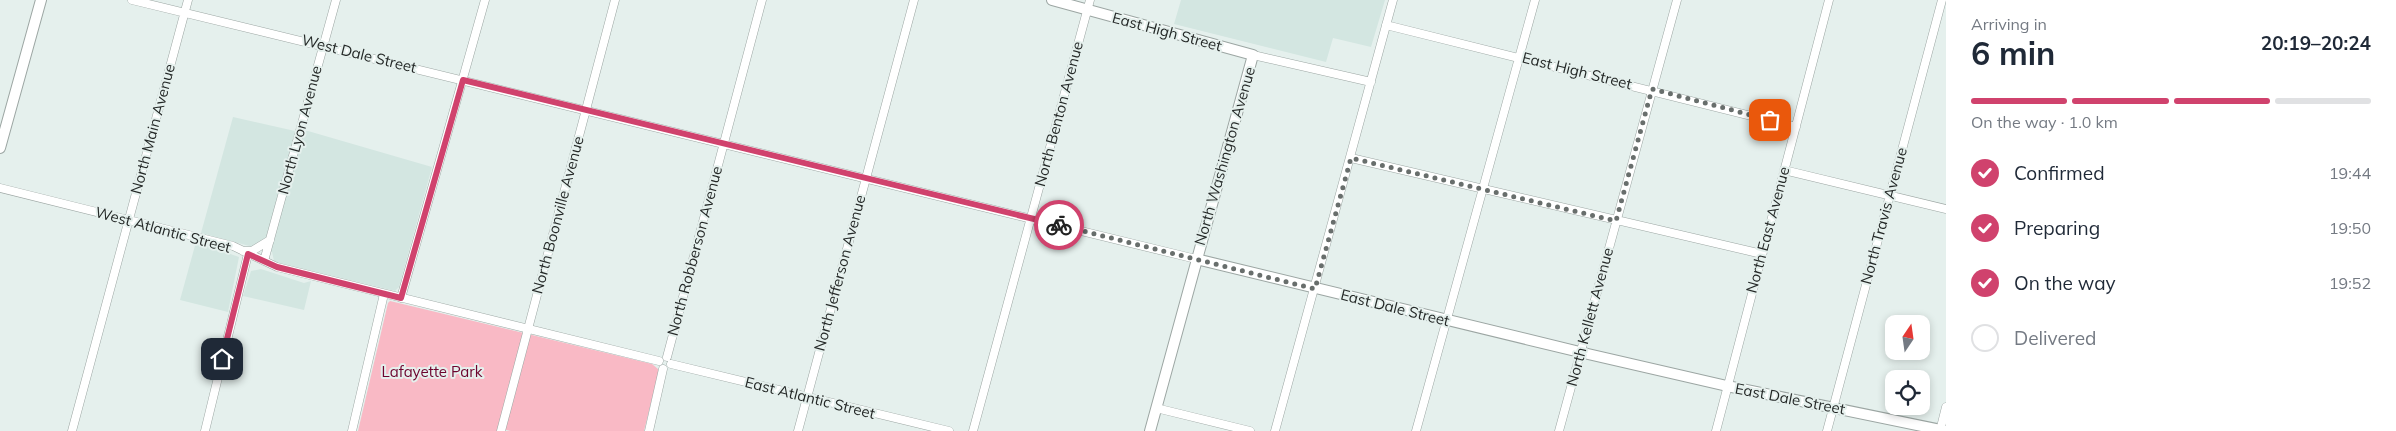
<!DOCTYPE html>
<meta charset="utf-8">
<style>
:root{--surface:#fff;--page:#f2f2f3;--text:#1f2937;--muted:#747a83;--line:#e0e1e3;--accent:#d0426d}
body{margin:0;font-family:Mulish,sans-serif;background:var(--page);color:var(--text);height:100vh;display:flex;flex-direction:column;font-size:19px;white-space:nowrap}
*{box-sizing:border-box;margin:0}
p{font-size:16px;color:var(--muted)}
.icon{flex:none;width:28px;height:28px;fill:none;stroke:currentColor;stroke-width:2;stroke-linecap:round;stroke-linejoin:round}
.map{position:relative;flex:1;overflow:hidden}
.details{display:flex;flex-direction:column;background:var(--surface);width:450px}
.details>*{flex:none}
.needle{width:32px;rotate:13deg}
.buttons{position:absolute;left:1885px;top:315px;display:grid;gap:10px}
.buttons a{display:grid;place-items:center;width:45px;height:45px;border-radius:10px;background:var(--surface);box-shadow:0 2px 8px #0003;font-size:25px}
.pin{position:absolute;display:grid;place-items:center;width:42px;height:42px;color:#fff;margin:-21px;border-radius:10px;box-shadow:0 2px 8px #0006}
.courier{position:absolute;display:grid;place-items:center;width:50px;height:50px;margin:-25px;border:4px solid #d0426d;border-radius:50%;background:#fff;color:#222;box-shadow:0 1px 6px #0007}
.overview em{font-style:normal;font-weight:700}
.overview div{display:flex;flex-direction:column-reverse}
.overview{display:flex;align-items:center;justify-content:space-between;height:85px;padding:0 25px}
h1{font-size:32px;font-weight:700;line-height:38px}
.bar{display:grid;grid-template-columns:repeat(4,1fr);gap:8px 5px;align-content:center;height:60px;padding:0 25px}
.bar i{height:6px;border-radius:4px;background:var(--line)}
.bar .selected{background:var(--accent)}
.bar p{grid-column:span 4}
ol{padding:0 25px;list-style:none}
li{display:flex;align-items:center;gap:15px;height:55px}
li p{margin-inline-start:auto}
li .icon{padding:5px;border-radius:50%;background:var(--accent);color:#fff;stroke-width:4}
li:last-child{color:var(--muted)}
li i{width:28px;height:28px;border:2px solid var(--line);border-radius:50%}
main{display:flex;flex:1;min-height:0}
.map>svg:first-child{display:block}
.built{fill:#d3e6e1}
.green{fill:#f9b9c5}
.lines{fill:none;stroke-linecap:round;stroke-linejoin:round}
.street-casing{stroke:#9ca6a3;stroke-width:9}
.secondary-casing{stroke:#9ca6a3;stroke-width:12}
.street{stroke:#fff;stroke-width:8}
.secondary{stroke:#fff;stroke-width:10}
.done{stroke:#686e6c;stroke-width:5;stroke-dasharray:0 9}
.route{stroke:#d0426d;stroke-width:6}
.labels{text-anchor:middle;stroke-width:4;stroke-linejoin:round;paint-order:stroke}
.street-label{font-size:15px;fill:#242827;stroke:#e5f0ed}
.park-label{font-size:15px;fill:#6d042e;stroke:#e5f0ed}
</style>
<main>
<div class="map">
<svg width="1946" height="431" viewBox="0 0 1946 431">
<rect width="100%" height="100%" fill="#e5f0ed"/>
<path class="built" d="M1181,0H1385L1371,47L1333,38L1326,62L1174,24Z
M233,117L295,131H308L432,167L399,287L395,291L279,263L274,261L272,252L201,233Z
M196,242L239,257L228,312L180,300Z
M261,269L304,283L311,281L304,310L243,296L251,271Z"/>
<path class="green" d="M390,301L652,364L658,369V375L644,431H511L501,429L496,431H358L388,303Z"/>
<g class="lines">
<g class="street-casing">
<path id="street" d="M132,0L1196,259
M1386,25L1796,127
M1253,55L1371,82
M1351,158L1762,254
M1784,170L1946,209
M0,188L233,246L277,267L659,361
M243,251H252L270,240
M264,261L336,0
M401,298L485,0
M667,357L762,0
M671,364L949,431
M1156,408L1250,431
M72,431L188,0
M205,431L248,254
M352,431L384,294
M501,431L615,0
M649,431L663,369
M798,431L914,0
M973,431L1090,0
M1275,431L1393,0
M1416,431L1535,0
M1559,431L1677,0
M1716,431L1829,0
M1827,431L1942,0
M1940,431L1946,407"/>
</g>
<g class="secondary-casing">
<path id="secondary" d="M1052,0L1253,55L1150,431
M0,148L41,0
M1196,259L1588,354L1727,386L1946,431"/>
</g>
<use href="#street" class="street"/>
<use href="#secondary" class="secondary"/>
</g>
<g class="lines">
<path class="done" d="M1059,225L1315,289L1351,158L1616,221L1652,89L1770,120"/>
<path class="route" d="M222,359L248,254L277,267L401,298L463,80L1059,225"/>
</g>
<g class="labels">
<g class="street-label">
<text transform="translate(1167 32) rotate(15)" y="5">East High Street</text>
<text transform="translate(359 54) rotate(14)" y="5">West Dale Street</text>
<text transform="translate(1577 71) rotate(14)" y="5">East High Street</text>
<text transform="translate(1059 114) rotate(-75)" y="5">North Benton Avenue</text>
<text transform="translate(153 129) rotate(-75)" y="5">North Main Avenue</text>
<text transform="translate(300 130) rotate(-75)" y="5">North Lyon Avenue</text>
<text transform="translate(1225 156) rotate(-74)" y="5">North Washington Avenue</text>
<text transform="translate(558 215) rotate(-75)" y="5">North Boonville Avenue</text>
<text transform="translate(1884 216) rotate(-75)" y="5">North Travis Avenue</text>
<text transform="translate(163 230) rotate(15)" y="5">West Atlantic Street</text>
<text transform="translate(1768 230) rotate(-75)" y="5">North East Avenue</text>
<text transform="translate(695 251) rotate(-75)" y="5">North Robberson Avenue</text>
<text transform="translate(840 273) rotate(-75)" y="5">North Jefferson Avenue</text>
<text transform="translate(1395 308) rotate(14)" y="5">East Dale Street</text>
<text transform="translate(1590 317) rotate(-75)" y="5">North Kellett Avenue</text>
<text transform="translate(810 398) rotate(14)" y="5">East Atlantic Street</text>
<text transform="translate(1790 399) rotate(11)" y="5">East Dale Street</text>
</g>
<g class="park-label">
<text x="432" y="377">Lafayette Park</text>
</g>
</g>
</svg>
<div class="buttons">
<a><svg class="needle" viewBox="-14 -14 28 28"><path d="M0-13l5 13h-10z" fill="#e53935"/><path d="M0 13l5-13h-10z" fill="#747a83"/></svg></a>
<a><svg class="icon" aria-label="locate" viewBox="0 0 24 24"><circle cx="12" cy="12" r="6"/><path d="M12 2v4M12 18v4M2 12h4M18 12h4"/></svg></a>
</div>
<div class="pin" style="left:1770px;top:120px;background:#ea580c"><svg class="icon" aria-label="bag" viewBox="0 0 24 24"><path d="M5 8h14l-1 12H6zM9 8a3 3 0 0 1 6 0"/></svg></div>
<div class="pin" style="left:222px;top:359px;background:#1f2937"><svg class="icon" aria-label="home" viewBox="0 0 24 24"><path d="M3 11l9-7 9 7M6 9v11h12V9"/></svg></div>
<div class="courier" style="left:1059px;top:225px"><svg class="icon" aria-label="bike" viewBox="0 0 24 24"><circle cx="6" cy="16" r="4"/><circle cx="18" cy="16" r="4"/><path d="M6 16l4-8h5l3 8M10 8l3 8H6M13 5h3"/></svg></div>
</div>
<section class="details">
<div class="overview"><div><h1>6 min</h1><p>Arriving in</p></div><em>20:19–20:24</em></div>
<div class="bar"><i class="selected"></i><i class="selected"></i><i class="selected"></i><i></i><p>On the way · 1.0 km</p></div>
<ol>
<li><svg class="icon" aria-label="check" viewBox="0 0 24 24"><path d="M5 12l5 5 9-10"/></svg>Confirmed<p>19:44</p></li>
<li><svg class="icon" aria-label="check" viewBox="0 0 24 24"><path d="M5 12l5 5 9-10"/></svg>Preparing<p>19:50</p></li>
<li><svg class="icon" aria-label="check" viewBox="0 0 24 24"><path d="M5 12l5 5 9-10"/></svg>On the way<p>19:52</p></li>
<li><i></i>Delivered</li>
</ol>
</section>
</main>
